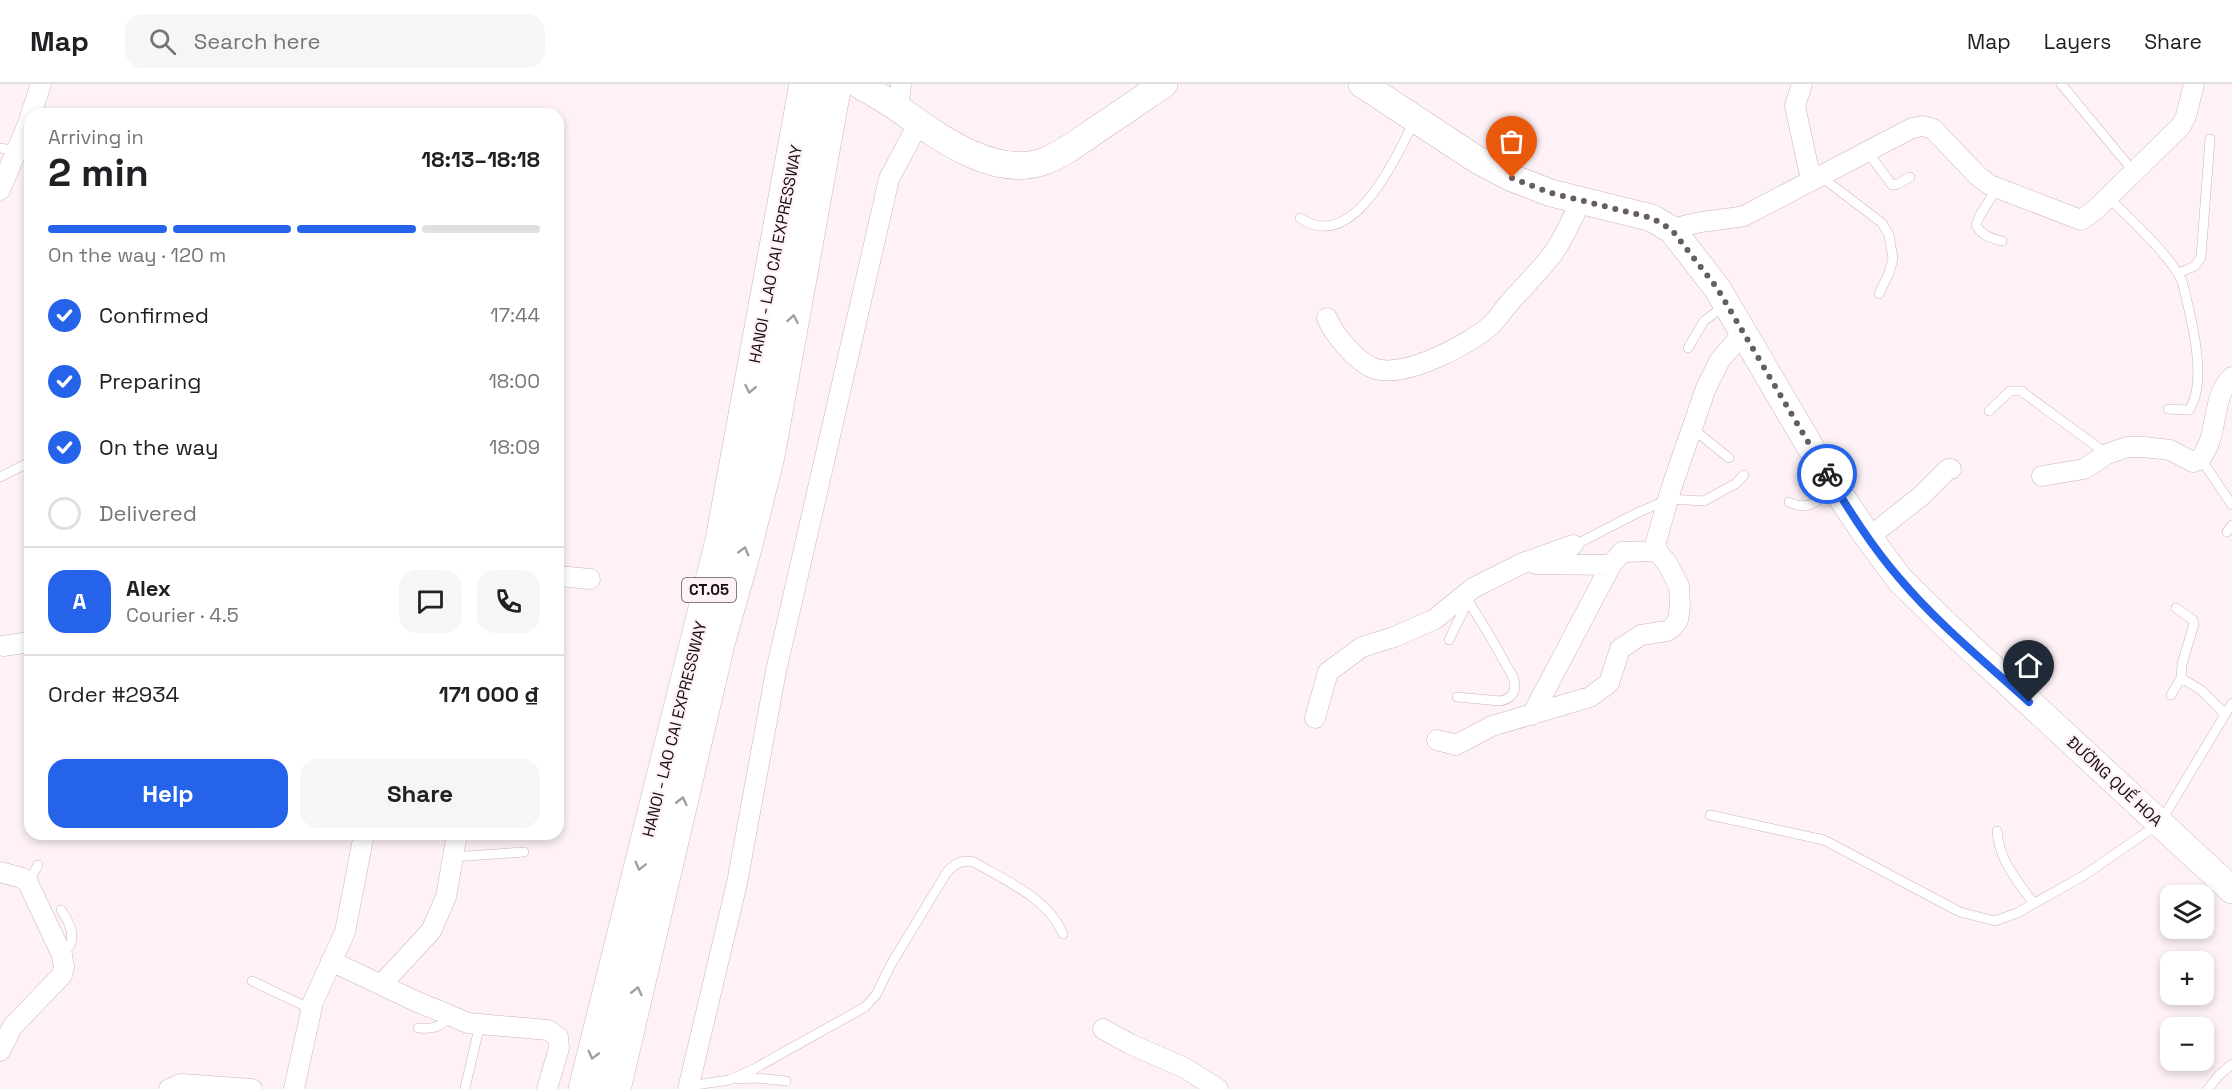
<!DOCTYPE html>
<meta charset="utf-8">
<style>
:root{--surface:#fff;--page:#f6f6f6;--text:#202124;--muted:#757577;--line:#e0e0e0;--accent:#2563eb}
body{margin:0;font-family:"Space Grotesk",sans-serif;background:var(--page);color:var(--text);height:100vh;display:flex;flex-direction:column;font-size:22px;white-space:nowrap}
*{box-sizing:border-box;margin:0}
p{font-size:20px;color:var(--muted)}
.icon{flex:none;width:33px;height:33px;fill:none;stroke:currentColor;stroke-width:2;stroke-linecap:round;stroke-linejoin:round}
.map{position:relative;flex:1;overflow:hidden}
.details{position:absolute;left:24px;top:24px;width:540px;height:732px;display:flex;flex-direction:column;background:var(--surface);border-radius:18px;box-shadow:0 3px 9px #0003}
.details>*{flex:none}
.fabs{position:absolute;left:2160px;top:801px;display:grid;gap:12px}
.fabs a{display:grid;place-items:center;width:54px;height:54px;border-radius:12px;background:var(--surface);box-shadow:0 3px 9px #0003;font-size:30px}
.pin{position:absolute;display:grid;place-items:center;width:51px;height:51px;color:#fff;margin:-62px -26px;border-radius:50% 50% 50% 0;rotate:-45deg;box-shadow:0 0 6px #0007}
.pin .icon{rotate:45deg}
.courier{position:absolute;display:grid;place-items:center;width:60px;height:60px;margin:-30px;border:4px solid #2563eb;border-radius:50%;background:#fff;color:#222;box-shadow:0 2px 8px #0007}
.overview em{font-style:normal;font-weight:800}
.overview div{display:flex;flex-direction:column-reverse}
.overview{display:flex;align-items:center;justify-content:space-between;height:102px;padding:0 24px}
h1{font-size:39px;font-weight:800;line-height:45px}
.bar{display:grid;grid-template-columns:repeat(4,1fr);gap:9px 6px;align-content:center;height:72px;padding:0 24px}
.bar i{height:8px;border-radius:4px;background:var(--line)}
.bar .selected{background:var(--accent)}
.bar p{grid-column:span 4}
.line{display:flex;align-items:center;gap:15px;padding:0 24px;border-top:2px solid var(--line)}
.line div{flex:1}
.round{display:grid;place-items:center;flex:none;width:63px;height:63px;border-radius:18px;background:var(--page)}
ol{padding:0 24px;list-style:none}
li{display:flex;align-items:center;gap:18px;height:66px}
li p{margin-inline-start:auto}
li .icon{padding:6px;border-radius:50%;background:var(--accent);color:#fff;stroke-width:4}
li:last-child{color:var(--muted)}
li i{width:33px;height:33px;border:3px solid var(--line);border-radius:50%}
.cta{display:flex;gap:12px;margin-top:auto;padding:12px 24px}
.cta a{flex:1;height:69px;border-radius:18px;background:var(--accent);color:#fff;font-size:24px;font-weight:800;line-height:69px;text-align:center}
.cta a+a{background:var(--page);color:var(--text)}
header{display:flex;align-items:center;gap:36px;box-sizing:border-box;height:84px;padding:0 30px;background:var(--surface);border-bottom:2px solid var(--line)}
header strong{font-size:28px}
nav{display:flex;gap:33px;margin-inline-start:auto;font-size:21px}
.search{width:420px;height:54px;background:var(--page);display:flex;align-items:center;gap:15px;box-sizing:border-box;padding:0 21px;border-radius:18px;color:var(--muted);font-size:22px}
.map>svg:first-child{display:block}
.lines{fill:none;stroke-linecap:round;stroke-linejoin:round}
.lane-casing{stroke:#ceb3bb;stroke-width:10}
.street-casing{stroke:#ceb3bb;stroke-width:21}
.secondary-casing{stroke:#ceb3bb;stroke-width:28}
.highway-casing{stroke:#ceb3bb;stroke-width:34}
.lane{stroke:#fff;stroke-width:9}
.street{stroke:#fff;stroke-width:20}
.secondary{stroke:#fff;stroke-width:27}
.highway{stroke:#fff;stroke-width:33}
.oneway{stroke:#a29e9f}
.done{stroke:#675d60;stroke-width:6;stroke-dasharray:0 10.8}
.route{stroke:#2563eb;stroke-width:8}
.labels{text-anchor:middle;stroke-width:4.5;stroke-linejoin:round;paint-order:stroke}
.shield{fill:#fef2f6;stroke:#5c5255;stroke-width:1.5}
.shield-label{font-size:15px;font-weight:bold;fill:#160d10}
.street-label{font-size:16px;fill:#160d10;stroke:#fef2f6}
</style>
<header>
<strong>Map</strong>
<div class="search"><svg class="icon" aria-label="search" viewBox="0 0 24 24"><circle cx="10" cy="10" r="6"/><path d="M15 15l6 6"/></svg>Search here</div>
<nav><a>Map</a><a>Layers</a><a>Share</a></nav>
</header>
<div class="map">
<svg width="2232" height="1005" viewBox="0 0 2232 1005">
<rect width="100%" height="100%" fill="#fef2f6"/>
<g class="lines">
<g class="lane-casing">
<path id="lane" d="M2061,0L2134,88
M0,64L17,67
M1867,67L1892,101L1898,100L1910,93
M1820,92L1882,139L1889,151L1893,175L1889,189L1879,210
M1997,104L1980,131L1976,141C1982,152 1991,154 2002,157
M2108,113C2130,135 2170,171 2182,197C2190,229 2209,297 2189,326L2168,325
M1300,134C1354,171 1396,72 1415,36
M2179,189L2195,182L2201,173L2210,55
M1688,264L1704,237L1724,222
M1989,327L2010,307H2021L2107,370
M1693,345L1729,374
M2201,375L2232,421
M0,393L30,378
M1789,418C1810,428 1817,416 1833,405
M2227,448L2232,441
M1573,462L1637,429L1669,415L1704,417L1735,400L1744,391
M2176,524L2193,536L2194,540L2182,580L2181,594
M1449,556L1469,515
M2171,611L2181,594L2201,606L2225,630
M1457,613L1500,617C1511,615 1517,608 1514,596C1513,591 1508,585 1505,579C1494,558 1481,537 1468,517
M1710,731L1824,756L1960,828L1995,837L2017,829L2083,792L2160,739L2232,619
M1997,747C1999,776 2017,797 2034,820
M453,773L524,768
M28,799L38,781
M61,826C72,841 78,858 62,871
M252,897L311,925
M418,944C432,945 442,944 449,931
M738,995L756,994L786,997
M689,1002L729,996L752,986L865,923L876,911L890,882L947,788C954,780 963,775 974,778C1006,797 1048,814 1063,850
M465,1004L480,940
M2208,1005L2219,991L2232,980"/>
</g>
<g class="street-casing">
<path id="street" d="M1802,0L1795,22L1811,96
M898,24L901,0
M31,30L41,0
M0,106L30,35
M1672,146C1697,136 1718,137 1744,132L1912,44L1923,42L1933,45L1978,92L1990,101L2081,136L2095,126L2181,42L2186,32L2194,0
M1327,234C1334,251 1356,277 1373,284C1402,296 1469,261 1491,241C1499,234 1504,224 1511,217C1525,201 1542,185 1554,168C1565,152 1573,133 1582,115
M2042,392L2084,385L2107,370L2127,363H2144L2170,366L2193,378L2199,376C2220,353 2210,313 2232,293
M1868,454L1921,412L1948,385H1951
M1536,480L1611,481
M558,492L590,495
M3,562L30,558
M1532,631L1611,481L1622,468L1657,467
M1315,634L1328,588L1362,563L1394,553L1435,535L1473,504L1523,479L1573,461
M1437,656L1456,661L1492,642L1590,613L1609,599L1620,565L1641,551L1667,547L1673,543L1678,536L1680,522L1679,502L1667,479L1657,467L1656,458L1671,405L1706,304L1720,276L1743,249
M0,788L22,794L28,799L62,871L64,883L62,891L13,942L0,967
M331,877L413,916L468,939L548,946L558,953L559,964L547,1005
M381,901L431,847L446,813L457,750
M1103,945L1130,960L1185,984L1218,1005
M169,1005L181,1000L252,1005
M294,1005L313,918L345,848L364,750
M688,1005L737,799L776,587L889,95L918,40"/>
</g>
<g class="secondary-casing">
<path id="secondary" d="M1362,0L1476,75L1512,94L1551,109L1652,134L1672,146L1717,204L1828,393L1864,447L1900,496L1947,542L2232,806
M860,1C873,9 887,16 899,25C937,52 995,96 1045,77C1063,70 1079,58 1096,46C1119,31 1142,15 1164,0"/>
</g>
<g class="highway-casing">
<path id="highway" d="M585,1005L722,456L806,0
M614,1005L719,556L744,468L768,372L835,0"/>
</g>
<use href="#lane" class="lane"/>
<use href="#street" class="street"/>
<use href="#secondary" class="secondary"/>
<use href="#highway" class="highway"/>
</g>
<defs><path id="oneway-chevron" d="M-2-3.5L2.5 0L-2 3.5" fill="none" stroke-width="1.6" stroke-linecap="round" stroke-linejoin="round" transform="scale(1.5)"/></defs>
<g class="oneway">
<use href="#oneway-chevron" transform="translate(793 235) rotate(-80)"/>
<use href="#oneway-chevron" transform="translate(750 305) rotate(101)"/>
<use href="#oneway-chevron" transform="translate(744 467) rotate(-75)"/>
<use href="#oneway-chevron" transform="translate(682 717) rotate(-77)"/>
<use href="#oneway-chevron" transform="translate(640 782) rotate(104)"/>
<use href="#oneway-chevron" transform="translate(637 907) rotate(-77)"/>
<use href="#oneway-chevron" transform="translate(593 971) rotate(104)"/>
</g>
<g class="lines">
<path class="done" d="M1512,94L1551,109L1652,134L1672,146L1717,204L1827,390"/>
<path class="route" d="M1827,390C1849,426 1872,463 1900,495C1938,540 1985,578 2029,618"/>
</g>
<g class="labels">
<rect class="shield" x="682" y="494" width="54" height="24" rx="4.5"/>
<g class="shield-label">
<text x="709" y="511">CT.05</text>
</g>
<g class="street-label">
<text transform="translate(775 170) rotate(-79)" y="6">HANOI - LAO CAI EXPRESSWAY</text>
<text transform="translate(674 645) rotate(-76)" y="6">HANOI - LAO CAI EXPRESSWAY</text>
<text transform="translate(2115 697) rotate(43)" y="6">ĐƯỜNG QUẾ HOA</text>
</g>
</g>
</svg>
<div class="fabs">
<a><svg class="icon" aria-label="layers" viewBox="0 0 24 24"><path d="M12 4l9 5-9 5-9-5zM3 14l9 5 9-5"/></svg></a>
<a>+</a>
<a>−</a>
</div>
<div class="pin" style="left:1512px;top:94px;background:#ea580c"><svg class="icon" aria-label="bag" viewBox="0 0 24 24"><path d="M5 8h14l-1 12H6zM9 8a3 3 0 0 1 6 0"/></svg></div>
<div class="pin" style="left:2029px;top:618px;background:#1f2937"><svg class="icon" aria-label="home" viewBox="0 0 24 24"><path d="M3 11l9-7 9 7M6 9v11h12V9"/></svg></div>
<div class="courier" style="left:1827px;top:390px"><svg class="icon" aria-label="bike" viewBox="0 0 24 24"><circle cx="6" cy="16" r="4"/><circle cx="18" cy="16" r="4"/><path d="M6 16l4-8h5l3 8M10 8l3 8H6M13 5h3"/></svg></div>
<section class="details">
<div class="overview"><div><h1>2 min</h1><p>Arriving in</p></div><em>18:13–18:18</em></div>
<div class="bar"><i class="selected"></i><i class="selected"></i><i class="selected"></i><i></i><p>On the way · 120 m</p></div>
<ol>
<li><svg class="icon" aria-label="check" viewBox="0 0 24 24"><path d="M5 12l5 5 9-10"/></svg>Confirmed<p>17:44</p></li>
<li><svg class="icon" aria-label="check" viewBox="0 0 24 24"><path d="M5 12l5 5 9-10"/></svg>Preparing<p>18:00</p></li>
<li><svg class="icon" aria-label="check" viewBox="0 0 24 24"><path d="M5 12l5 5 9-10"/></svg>On the way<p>18:09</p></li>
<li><i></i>Delivered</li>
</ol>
<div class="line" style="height:108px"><b class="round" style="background:var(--accent);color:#fff">A</b><div><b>Alex</b><p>Courier · 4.5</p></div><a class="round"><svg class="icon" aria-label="chat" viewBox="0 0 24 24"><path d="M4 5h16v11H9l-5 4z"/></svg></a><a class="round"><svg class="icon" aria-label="phone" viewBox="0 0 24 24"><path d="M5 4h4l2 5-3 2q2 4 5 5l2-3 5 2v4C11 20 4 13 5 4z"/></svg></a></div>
<div class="line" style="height:78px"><div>Order #2934</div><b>171 000 ₫</b></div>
<div class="cta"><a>Help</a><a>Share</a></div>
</section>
</div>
